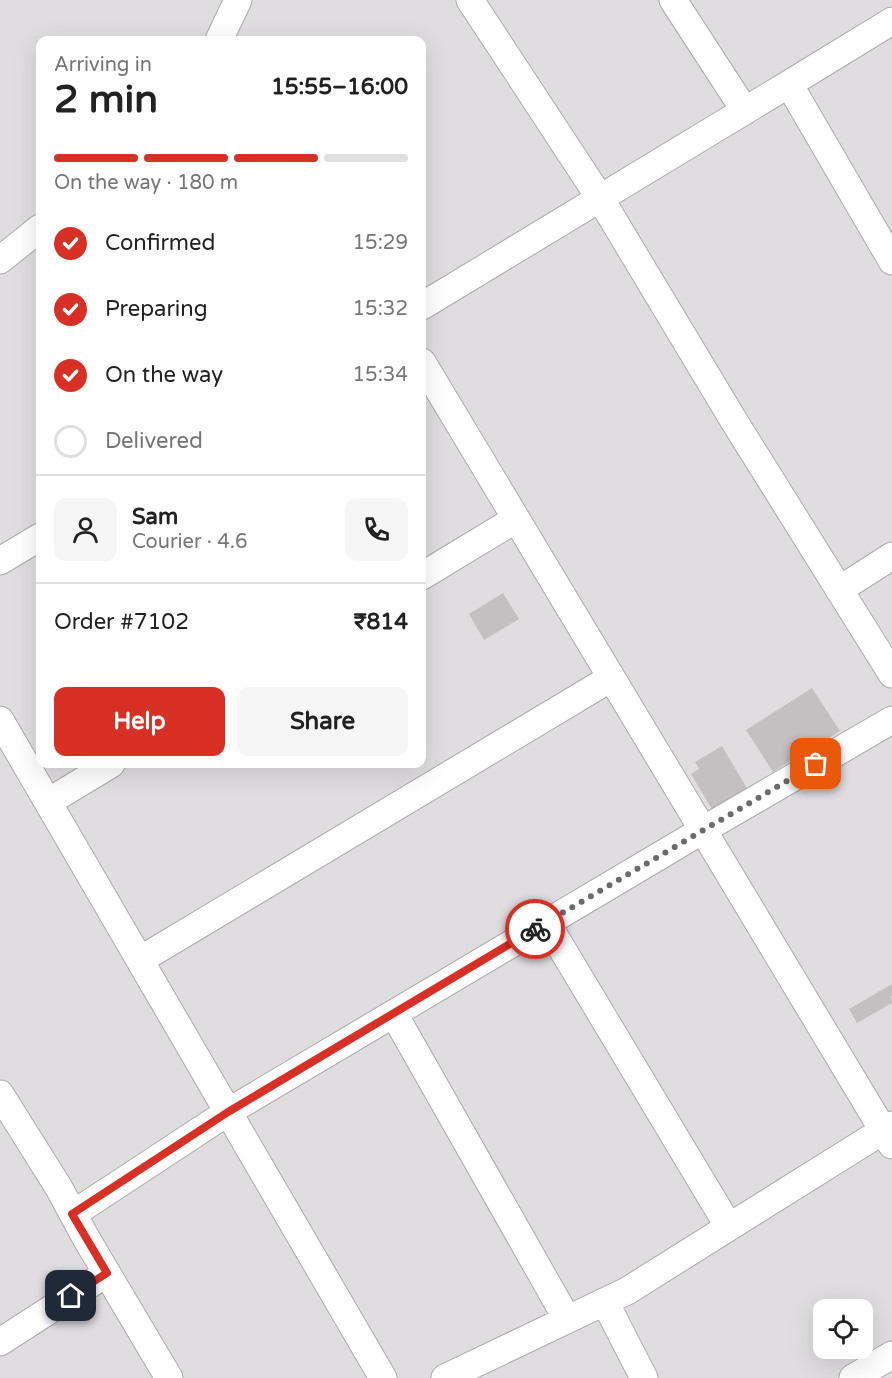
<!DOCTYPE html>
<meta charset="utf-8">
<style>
:root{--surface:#fff;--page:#f6f6f6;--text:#222;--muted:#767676;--line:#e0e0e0;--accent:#d93025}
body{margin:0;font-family:"Varela Round",sans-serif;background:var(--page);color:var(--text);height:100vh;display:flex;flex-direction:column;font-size:22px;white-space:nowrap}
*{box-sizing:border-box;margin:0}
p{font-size:20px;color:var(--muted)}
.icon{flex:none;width:33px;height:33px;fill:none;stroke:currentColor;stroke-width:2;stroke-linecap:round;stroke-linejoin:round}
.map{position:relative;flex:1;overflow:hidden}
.drawer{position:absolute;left:36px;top:36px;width:390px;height:732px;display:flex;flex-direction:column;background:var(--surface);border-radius:12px;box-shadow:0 6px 24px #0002}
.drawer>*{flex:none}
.tools{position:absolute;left:813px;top:1299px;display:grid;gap:12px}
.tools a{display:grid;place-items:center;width:60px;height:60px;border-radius:12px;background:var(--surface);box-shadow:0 6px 24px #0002;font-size:30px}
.pin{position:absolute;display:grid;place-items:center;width:51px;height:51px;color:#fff;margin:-26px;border-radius:12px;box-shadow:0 3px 9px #0006}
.courier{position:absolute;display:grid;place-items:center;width:60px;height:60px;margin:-30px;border:4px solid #d93025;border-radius:50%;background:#fff;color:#222;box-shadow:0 2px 8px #0007}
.headline em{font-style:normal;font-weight:800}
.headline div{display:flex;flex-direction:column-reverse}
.headline{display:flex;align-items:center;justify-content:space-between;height:102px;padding:0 18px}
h1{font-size:39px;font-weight:800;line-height:45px}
.bar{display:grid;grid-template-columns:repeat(4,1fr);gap:9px 6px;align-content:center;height:72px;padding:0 18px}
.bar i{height:8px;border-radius:4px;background:var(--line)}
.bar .current{background:var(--accent)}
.bar p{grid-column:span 4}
.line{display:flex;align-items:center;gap:15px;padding:0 18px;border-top:2px solid var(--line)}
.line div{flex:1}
.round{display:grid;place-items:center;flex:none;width:63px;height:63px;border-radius:12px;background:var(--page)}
ol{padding:0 18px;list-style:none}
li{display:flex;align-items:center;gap:18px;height:66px}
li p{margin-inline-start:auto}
li .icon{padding:6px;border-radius:50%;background:var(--accent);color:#fff;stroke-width:4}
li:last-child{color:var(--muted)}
li i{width:33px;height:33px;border:3px solid var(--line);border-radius:50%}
.cta{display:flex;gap:12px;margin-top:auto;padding:12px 18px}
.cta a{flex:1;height:69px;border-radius:12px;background:var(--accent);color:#fff;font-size:24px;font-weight:800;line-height:69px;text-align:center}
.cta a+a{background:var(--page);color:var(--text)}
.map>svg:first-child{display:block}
.building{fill:#c4c0c1}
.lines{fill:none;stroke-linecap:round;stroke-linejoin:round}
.minor-casing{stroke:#aca9ac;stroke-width:29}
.minor{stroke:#fff;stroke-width:27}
.done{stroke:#6c6a6c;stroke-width:6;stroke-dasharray:0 10.8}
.route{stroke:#d93025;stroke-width:8}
</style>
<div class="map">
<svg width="892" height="1378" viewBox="0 0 892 1378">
<rect width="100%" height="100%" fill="#e0dde0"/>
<path class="building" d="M503,593L519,619L484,640L469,614Z
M812,688L840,731L814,747L809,740L795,749L794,758L773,772L746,730Z
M722,746L748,790L713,811L691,774L699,769L695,762Z
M892,984V996H891L892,1003L857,1023L849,1009Z"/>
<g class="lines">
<g class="minor-casing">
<path id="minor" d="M470,0L600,198L734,421L892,674
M673,0L745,111
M219,40L238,0
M789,84L892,261
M0,260L40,228
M422,306L789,84L892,21
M422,362L892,1145
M0,561L40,537
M422,576L516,519
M839,590L892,556
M0,720L383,1378
M48,802L111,764
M546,922L729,1227
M140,960L611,678
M394,1014L567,1319
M0,1094L59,1188L86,1238L169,1378
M73,1214L228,1112L703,830L892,720
M605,1302L644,1378
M0,1342L107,1273
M445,1378L627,1291L892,1125
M853,1378L892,1355"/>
</g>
<use href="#minor" class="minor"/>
</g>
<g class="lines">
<path class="done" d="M535,929L816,764"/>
<path class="route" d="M71,1296L107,1273L72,1214L228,1112L535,929"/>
</g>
</svg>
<div class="tools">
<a><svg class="icon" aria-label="locate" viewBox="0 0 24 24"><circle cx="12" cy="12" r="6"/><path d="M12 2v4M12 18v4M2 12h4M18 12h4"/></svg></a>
</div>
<div class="pin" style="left:816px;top:764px;background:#ea580c"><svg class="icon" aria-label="bag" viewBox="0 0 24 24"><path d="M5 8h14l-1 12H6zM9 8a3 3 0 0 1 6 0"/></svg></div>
<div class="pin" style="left:71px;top:1296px;background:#1f2937"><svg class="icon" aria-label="home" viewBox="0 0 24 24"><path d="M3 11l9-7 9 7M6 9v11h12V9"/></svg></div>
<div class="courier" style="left:535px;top:929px"><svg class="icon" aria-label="bike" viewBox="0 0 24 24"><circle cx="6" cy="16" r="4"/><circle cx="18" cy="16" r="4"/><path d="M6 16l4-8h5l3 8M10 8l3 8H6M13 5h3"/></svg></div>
<section class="drawer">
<div class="headline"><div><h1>2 min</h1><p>Arriving in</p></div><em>15:55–16:00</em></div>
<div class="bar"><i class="current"></i><i class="current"></i><i class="current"></i><i></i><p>On the way · 180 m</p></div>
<ol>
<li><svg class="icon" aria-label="check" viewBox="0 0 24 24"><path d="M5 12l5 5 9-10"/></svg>Confirmed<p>15:29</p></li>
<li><svg class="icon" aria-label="check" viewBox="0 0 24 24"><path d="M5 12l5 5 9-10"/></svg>Preparing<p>15:32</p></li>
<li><svg class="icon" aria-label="check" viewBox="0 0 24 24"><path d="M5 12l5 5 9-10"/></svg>On the way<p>15:34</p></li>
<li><i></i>Delivered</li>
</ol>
<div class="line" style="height:108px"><a class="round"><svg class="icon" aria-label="person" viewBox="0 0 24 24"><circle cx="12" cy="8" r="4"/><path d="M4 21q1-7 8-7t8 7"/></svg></a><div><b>Sam</b><p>Courier · 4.6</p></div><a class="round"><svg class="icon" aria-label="phone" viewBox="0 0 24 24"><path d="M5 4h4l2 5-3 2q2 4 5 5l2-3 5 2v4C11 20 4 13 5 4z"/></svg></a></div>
<div class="line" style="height:78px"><div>Order #7102</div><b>₹814</b></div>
<div class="cta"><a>Help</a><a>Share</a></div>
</section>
</div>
